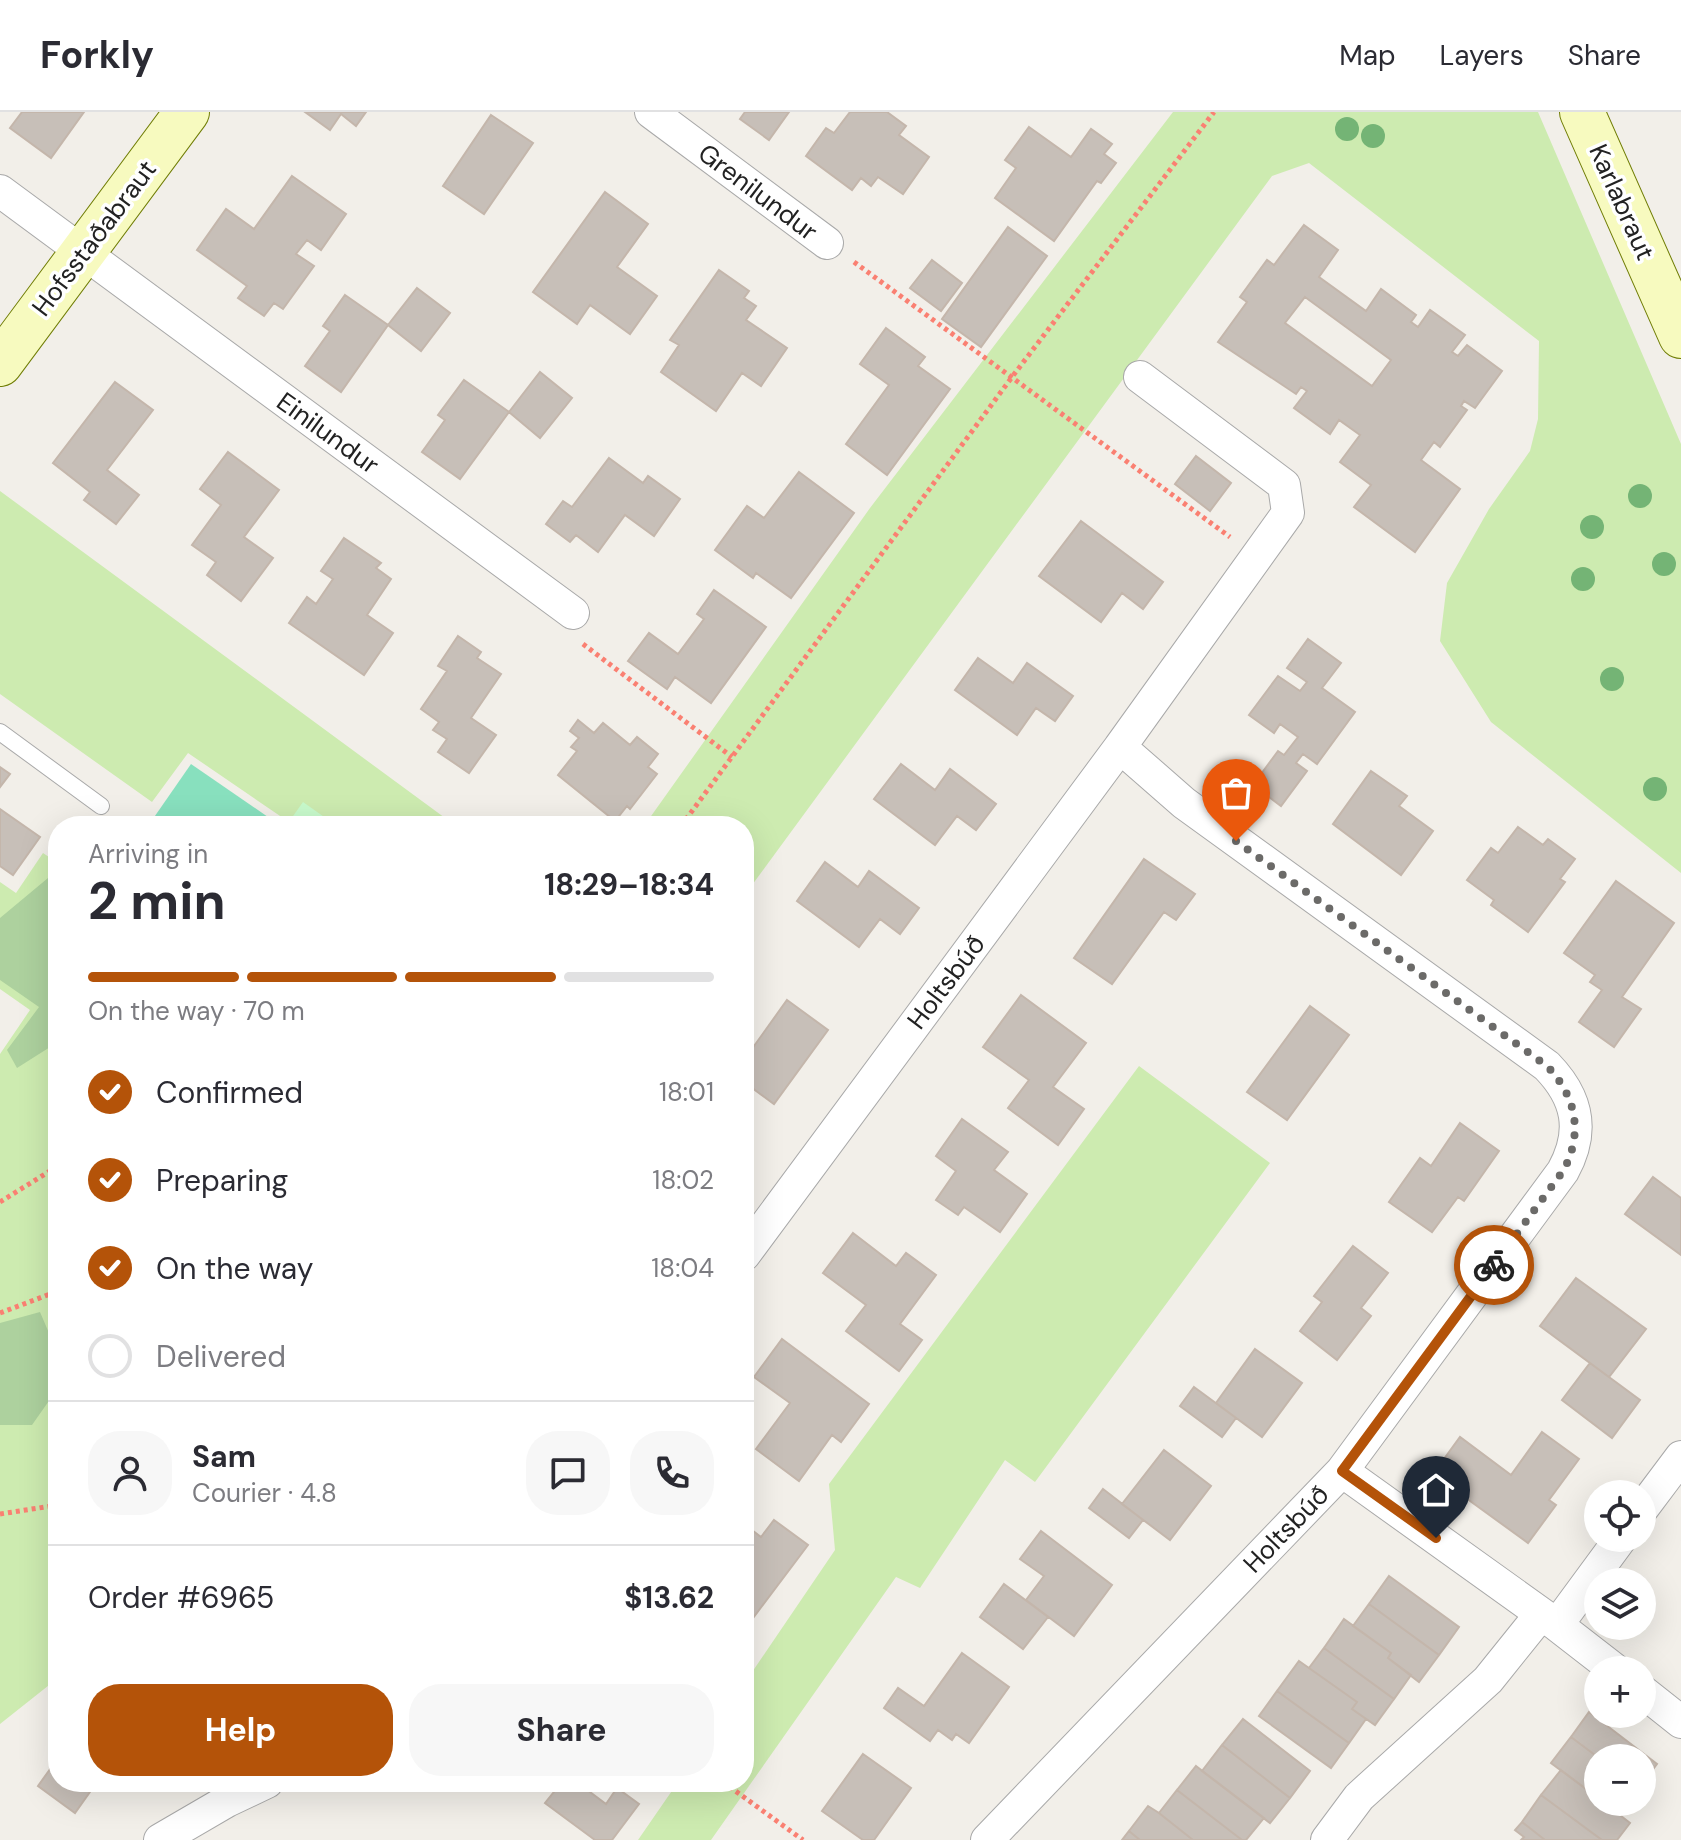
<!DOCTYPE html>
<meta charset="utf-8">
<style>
:root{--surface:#fff;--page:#f7f7f7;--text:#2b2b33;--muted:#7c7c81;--line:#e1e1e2;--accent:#b45309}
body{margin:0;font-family:"DM Sans",sans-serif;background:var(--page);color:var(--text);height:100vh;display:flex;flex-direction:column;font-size:30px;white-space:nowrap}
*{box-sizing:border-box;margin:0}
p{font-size:26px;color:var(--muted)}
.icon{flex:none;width:44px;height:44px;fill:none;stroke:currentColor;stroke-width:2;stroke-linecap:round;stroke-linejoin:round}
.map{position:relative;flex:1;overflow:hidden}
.drawer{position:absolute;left:48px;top:704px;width:706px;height:976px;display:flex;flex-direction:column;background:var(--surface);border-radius:32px;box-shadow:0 8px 32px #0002}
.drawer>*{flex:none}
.controls{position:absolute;left:1584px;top:1368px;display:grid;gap:16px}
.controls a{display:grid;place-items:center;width:72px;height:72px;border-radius:50%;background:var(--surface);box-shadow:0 8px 32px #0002;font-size:40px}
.pin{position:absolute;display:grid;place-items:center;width:68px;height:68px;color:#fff;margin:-82px -34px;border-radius:50% 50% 50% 0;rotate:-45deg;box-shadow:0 0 8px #0007}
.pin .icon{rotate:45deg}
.courier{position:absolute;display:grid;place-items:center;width:80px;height:80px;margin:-40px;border:6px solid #b45309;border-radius:50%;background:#fff;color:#222;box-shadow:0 2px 10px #0007}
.headline em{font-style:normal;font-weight:700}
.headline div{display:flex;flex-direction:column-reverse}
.headline{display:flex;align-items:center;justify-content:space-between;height:136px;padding:0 40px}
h1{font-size:52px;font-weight:700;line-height:60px}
.bar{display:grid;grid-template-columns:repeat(4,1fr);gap:12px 8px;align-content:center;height:96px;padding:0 40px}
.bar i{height:10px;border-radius:6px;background:var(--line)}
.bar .selected{background:var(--accent)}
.bar p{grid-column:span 4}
.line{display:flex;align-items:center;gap:20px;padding:0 40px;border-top:2px solid var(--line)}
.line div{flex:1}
.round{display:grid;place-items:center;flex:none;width:84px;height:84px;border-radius:32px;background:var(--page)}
ol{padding:0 40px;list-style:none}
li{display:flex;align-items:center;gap:24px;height:88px}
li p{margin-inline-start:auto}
li .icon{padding:8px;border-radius:50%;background:var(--accent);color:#fff;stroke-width:4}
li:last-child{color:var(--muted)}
li i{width:44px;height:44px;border:4px solid var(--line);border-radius:50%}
.action{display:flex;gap:16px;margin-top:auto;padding:16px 40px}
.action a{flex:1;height:92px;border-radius:32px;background:var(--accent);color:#fff;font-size:32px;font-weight:700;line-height:92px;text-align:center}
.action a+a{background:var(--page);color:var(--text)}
header{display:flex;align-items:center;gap:48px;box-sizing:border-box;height:112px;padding:0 40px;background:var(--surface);border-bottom:2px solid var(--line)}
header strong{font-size:38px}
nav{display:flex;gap:44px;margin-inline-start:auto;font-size:28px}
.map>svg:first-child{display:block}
.grass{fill:#cdebb0}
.forest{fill:#add19e}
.park{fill:#c8facc}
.pitch{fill:#88e0be}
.building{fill:#c7bfb8;stroke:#c4b6ab;stroke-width:2;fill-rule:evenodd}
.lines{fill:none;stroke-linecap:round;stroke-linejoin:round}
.lane-casing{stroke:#a9a9a9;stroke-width:18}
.street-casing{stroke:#a9a9a9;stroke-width:34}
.secondary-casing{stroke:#707d05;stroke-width:46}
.path{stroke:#fa8072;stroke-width:5;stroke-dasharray:4 4;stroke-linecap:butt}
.lane{stroke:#fff;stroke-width:16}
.street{stroke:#fff;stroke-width:32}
.secondary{stroke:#f7fabf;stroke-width:44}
.tree{fill:#74b475}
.done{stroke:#6b6a68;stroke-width:8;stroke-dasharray:0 14.4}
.route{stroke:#b45309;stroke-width:10}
.labels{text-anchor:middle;stroke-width:7;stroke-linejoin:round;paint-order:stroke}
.street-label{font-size:26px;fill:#222;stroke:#fff}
</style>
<header>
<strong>Forkly</strong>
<nav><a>Map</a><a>Layers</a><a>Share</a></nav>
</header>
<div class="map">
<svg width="1681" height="1728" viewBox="0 0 1681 1728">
<rect width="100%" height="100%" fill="#f2efe9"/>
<path class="grass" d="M1173,0H1538L1681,332V761L1491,610L1440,529L1447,471L1489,397L1530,339L1538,307L1539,229L1309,51L1272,64L744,784V714H644L870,396Z
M0,379L456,714H279L283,706L188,641L152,690L0,582Z
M43,741L58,751V1566L0,1612V942L30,898L0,877V770L16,781Z
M1139,954L1270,1051L1035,1370L1005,1348L920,1476L896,1465L711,1728H638L678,1670H744V1572L835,1438L829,1372Z"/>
<path class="forest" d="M54,761L58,764V930L17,956L7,938L39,895L0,868V806Z
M40,1200L58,1242V1276L32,1313H0V1211Z"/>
<path class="park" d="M303,690L337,714H286Z"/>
<path class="pitch" d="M191,652L268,705L262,714H148Z"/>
<path class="building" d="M22,0H84L51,46L10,16Z
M305,0H366L356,14L341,2L330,18Z
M745,0H789L769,28L740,7Z
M850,0H887L906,14L899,23L929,45L903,82L878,65L871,74L861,66L852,78L806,44L826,16L834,21Z
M491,3L533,31L484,102L443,74Z
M1029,15L1071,45L1091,17L1112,32L1104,42L1116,51L1101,71L1097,69L1054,129L995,86L1016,56L1005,48Z
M292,64L346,102L321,138L307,128L296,142L314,154L283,197L274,191L264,204L238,186L247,174L197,138L226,97L254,117Z
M605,80L648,112L617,155L657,184L630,222L590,193L577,212L533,180Z
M1304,113L1338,138L1319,165L1366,199L1381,177L1416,203L1411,210L1418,215L1430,198L1465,223L1452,240L1458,244L1467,233L1502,259L1475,296L1464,289L1461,294L1467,298L1440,335L1434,330L1421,348L1460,377L1415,440L1354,395L1371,373L1340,350L1360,323L1339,308L1330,322L1294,296L1307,279L1301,275L1296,282L1218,230L1247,190L1240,185L1267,148L1274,153ZM1305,185L1391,248L1372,274L1285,211Z
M1008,115L1047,144L981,235L942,207Z
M932,148L962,171L941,199L910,176Z
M719,158L749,179L744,186L756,194L746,208L787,236L761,274L742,261L716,299L661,260L679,233L670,228Z
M417,176L450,201L421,239L388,213Z
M345,183L388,213L341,280L305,254L330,219L323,214Z
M886,216L925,245L918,254L950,277L887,363L846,332L889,273L860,252Z
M540,260L572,286L540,326L509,300Z
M464,268L509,300L460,367L422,340L445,308L438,303Z
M115,270L153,298L107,358L139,383L116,412L84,388L90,380L53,351Z
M228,340L279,378L244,425L273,446L241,489L207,463L216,450L192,433L221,393L200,377Z
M1196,344L1231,371L1210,399L1175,372Z
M609,346L643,371L648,364L680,387L654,424L625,403L598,440L576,423L570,430L546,412L563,389L572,395Z
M799,360L854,401L791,486L756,461L753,466L715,438L747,394L764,406Z
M1081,409L1163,470L1143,497L1122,481L1101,510L1039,464Z
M344,426L381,451L376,456L391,467L367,503L393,521L364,563L289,511L307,485L316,492L333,467L321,459Z
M714,478L766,515L711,591L675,565L667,577L628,549L649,521L678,542L704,507L697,502Z
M458,524L481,540L477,546L501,562L471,606L496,623L469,661L438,640L447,627L433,618L439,610L421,597L447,559L438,554Z
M1308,527L1341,551L1322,576L1355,600L1317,652L1303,642L1296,651L1307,659L1281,694L1253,673L1278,639L1284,643L1298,625L1280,612L1274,621L1249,603L1278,564L1300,579L1307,570L1287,556Z
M978,546L1013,571L1027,551L1073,584L1055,609L1036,596L1017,623L955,578Z
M578,608L594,621L603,611L630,633L637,625L658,642L648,655L657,662L630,697L627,694L615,709L558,663L577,639L571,635L579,626L570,619Z
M901,652L935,678L950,657L996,692L976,718L957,704L935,733L874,687Z
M0,655L10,662L0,675Z
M1371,659L1407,684L1399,694L1433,719L1401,763L1333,712Z
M0,697L40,725L13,763L0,754Z
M1518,715L1543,733L1548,727L1575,747L1560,767L1565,770L1528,820L1491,793L1494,788L1467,768L1491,736L1498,741Z
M1144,747L1195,782L1176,808L1164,800L1112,872L1074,846Z
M825,750L858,775L869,759L919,796L900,822L880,807L859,835L797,789Z
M1616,769L1674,811L1622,885L1641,897L1614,935L1579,910L1602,878L1590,870L1595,863L1564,841Z
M1021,883L1086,931L1053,975L1084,997L1058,1033L1008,996L1029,968L983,935Z
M787,888L828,918L774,992L744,970V948Z
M1310,894L1349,923L1287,1008L1247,980Z
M962,1007L1008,1040L994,1058L1027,1082L1000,1120L964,1095L958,1103L936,1088L956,1059L936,1044Z
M1460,1011L1499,1039L1464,1089L1458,1085L1432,1120L1389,1090L1420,1046L1431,1054Z
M1653,1065L1681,1086V1143L1625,1102Z
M853,1121L896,1154L906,1141L936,1163L900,1212L922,1228L899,1259L846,1219L866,1193L823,1161Z
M1353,1134L1388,1161L1361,1196L1371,1204L1337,1248L1300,1219L1322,1190L1314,1184Z
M1576,1166L1646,1217L1609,1265L1540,1214Z
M782,1227L869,1292L841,1330L832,1323L799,1369L756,1337L790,1291L754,1265Z
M1255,1237L1302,1271L1262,1325L1216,1291Z
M1590,1251L1640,1288L1612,1326L1562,1288Z
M1194,1275L1236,1306L1222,1325L1180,1294Z
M1542,1320L1579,1347L1549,1388L1556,1393L1528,1431L1433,1362L1460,1325L1511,1363Z
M1164,1338L1211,1374L1170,1428L1122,1392Z
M1103,1377L1143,1408L1129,1426L1089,1396Z
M774,1408L808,1433L753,1506L744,1499V1412L761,1425Z
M1041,1419L1112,1473L1074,1524L1026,1488L1044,1464L1020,1447Z
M1389,1464L1459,1515L1439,1543L1369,1492Z
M1004,1472L1048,1505L1023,1537L980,1505Z
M1369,1492L1439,1543L1419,1570L1388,1546L1391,1541L1353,1514Z
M1344,1507L1391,1541L1388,1546L1411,1563L1394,1587L1324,1536Z
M1324,1536L1394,1587L1375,1613L1352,1597L1357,1590L1309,1556Z
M962,1541L1009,1575L969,1631L956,1622L952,1628L938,1618L930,1629L884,1596L898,1576L924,1594Z
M1299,1549L1357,1590L1352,1597L1366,1607L1349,1631L1277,1579Z
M1277,1579L1349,1631L1331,1656L1259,1604Z
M1589,1600L1657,1652L1642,1672V1646H1599L1571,1625Z
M1243,1607L1310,1659L1290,1686L1222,1633Z
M1571,1625L1599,1646L1598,1686L1551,1651Z
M1222,1633L1290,1686L1270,1711L1202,1659Z
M863,1642L911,1676L874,1728H863L822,1699Z
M58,1646V1670H97L75,1701L38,1674Z
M1196,1654L1264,1706L1246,1728H1242L1177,1678Z
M1561,1658L1598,1686V1690H1603L1630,1711L1617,1728H1602L1541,1683Z
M552,1670H597L590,1680L606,1692L617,1676L639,1692L612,1728H595L545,1691L558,1675Z
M1177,1678L1242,1728H1193L1159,1701Z
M1541,1683L1602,1728H1545L1522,1710Z
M1603,1690H1629L1619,1702Z
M1148,1694L1159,1701L1193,1728H1140L1129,1719Z
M1522,1710L1545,1728H1521L1524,1725L1515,1718Z
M1129,1719L1140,1728H1122Z"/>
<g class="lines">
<g class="lane-casing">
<path id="lane" d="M0,620L101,694"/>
</g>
<g class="street-casing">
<path id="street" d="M651,0L827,131
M0,79L573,501
M1120,635L1288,401L1284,373L1140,265
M744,1143L1120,635L1184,691L1547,954C1578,986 1585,1019 1563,1059L1342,1359L987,1728
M1342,1359L1557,1513L1615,1558
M1642,1397L1681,1345
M1557,1513L1621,1426
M1642,1579L1681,1610
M160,1728L227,1689L267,1670
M1327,1728L1359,1685L1488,1568L1541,1502"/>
</g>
<g class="secondary-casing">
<path id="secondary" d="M1582,0L1681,224
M0,252L187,0"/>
</g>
<path class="path" d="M854,150L1230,425
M583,532L732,645
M681,714L1012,265L1214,0
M0,1090L58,1054
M0,1201L58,1179
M0,1402L58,1393
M723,1670L803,1728"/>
<use href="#lane" class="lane"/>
<use href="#street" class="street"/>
<use href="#secondary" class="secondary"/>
</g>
<g class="tree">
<circle cx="1347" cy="17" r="12"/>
<circle cx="1373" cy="24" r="12"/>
<circle cx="1640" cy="384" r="12"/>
<circle cx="1592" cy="415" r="12"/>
<circle cx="1664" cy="452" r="12"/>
<circle cx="1583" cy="467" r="12"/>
<circle cx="1612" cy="567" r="12"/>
<circle cx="1655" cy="677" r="12"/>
</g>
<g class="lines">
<path class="done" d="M1236,729L1547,954C1576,984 1584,1021 1563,1059L1494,1153"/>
<path class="route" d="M1436,1426L1342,1359L1494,1153"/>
</g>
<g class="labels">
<g class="street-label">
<text transform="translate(758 80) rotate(37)" y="9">Grenilundur</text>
<text transform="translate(1622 90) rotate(66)" y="9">Karlabraut</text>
<text transform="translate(94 126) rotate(-53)" y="9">Hofsstaðabraut</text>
<text transform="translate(328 321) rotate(36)" y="9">Einilundur</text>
<text transform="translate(946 870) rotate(-53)" y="9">Holtsbúð</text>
<text transform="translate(1286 1417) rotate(-46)" y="9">Holtsbúð</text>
</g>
</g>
</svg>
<div class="controls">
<a><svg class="icon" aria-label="locate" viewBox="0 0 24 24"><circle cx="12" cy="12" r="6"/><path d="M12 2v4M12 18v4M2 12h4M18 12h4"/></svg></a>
<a><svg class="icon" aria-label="layers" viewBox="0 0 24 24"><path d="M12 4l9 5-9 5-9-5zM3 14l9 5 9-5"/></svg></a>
<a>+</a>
<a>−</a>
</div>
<div class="pin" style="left:1236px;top:729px;background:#ea580c"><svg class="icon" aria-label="bag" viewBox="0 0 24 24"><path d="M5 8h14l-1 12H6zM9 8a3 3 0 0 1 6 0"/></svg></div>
<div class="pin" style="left:1436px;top:1426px;background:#1f2937"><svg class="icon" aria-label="home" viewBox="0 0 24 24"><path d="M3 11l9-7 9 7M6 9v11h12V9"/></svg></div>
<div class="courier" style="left:1494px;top:1153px"><svg class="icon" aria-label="bike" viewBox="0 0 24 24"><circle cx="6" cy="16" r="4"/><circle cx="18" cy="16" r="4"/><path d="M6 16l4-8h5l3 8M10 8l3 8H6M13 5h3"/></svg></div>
<section class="drawer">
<div class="headline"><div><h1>2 min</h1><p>Arriving in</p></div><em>18:29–18:34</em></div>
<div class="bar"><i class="selected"></i><i class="selected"></i><i class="selected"></i><i></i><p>On the way · 70 m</p></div>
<ol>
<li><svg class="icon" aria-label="check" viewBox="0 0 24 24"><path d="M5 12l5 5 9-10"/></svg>Confirmed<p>18:01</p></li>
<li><svg class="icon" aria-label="check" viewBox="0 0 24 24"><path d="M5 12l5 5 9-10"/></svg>Preparing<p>18:02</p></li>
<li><svg class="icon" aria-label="check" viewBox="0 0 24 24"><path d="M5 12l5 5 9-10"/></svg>On the way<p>18:04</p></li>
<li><i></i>Delivered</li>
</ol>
<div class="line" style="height:144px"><a class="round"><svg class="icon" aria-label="person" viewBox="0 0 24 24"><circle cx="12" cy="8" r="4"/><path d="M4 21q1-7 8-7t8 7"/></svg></a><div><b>Sam</b><p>Courier · 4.8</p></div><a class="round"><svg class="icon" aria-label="chat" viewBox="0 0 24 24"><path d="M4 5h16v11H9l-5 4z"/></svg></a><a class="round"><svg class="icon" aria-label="phone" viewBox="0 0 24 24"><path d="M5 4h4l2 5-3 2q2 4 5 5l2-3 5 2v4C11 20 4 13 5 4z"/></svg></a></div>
<div class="line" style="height:104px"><div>Order #6965</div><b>$13.62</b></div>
<div class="action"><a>Help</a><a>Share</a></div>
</section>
</div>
